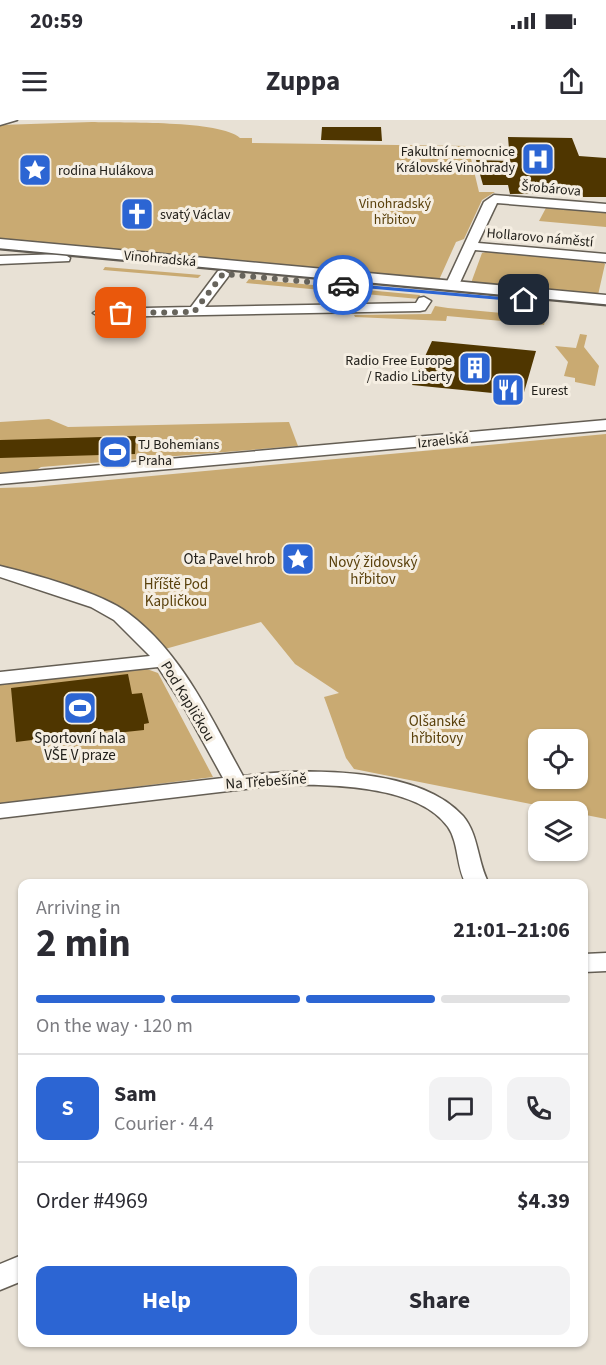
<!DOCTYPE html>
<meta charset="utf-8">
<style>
:root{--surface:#fff;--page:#f2f2f3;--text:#2b2b33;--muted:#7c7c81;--line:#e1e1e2;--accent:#2c65d3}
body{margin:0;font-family:"Source Sans 3",sans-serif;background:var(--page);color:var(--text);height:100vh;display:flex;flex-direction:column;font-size:22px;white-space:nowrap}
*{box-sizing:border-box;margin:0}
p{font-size:20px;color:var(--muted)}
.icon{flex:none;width:33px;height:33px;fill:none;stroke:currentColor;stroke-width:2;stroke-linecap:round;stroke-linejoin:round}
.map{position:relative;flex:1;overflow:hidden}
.drawer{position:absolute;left:18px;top:759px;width:570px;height:468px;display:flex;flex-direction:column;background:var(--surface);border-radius:12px;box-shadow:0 2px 4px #0004}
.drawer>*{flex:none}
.tools{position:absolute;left:528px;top:609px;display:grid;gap:12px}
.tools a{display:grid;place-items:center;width:60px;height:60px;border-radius:12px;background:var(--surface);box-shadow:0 2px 4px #0004;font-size:30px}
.pin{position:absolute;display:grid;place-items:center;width:51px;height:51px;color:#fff;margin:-26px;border-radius:12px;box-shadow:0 3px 9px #0006}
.courier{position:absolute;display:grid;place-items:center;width:60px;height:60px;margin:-30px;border:4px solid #2c65d3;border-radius:50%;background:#fff;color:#222;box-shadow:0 2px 8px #0007}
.overview em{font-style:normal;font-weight:700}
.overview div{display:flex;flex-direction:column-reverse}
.overview{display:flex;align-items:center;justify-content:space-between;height:102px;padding:0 18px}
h1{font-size:39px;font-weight:700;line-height:45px}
.bar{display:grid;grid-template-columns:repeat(4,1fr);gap:9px 6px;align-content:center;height:72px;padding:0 18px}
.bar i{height:8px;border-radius:4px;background:var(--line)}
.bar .current{background:var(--accent)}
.bar p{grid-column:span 4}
.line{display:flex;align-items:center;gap:15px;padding:0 18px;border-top:2px solid var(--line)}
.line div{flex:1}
.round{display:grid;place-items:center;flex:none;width:63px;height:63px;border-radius:12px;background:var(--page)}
.button{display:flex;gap:12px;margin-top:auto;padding:12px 18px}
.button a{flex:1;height:69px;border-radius:12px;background:var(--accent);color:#fff;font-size:24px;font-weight:700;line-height:69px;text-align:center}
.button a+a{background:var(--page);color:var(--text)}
.status{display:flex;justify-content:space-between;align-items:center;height:42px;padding:0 30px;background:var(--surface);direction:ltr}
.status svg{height:16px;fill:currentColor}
header{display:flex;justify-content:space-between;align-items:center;height:78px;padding:0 18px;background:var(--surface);font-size:27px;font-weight:700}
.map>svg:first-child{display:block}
.green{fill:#c9aa72;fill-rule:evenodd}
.building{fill:#4f3600}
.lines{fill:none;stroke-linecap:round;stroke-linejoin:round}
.minor-casing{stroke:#645e54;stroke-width:3}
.major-casing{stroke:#645e54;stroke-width:3}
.minor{fill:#fff;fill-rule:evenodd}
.major{fill:#fff;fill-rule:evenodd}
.tram{stroke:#5e5a53;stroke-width:1.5}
.route{fill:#2c65d3}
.done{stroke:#67645c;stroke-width:6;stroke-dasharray:0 10.8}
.labels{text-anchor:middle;stroke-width:6;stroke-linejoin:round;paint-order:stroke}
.far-poi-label{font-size:14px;fill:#22201b;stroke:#f5eee2;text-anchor:start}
.far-street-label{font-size:14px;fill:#22201b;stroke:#f5eee2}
.far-park-label{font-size:14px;fill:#5a410c;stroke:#f5eee2}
.poi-label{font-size:15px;fill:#22201b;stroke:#f5eee2;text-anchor:end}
.park-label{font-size:15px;fill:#5a410c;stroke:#f5eee2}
.street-label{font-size:15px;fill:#22201b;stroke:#f5eee2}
</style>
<div class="status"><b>20:59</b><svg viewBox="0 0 49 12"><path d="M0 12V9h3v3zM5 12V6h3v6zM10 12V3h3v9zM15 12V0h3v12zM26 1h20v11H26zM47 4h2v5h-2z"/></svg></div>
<header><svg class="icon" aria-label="menu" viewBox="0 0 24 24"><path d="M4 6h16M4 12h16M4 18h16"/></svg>Zuppa<svg class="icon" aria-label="share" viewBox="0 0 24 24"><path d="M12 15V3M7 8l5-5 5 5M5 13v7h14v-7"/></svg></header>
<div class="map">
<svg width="606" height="1245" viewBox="0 0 606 1245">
<rect width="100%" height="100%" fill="#e8e1d5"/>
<path class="green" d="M92,2C121,3 221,0 240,18H252V23L468,26L479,72H495L482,80L464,119L456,122L439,160L0,120V5Z
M547,86L606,91V107L539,101Z
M486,132L601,141L605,144L598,175L471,163L482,133Z
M105,147L201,155L198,158L103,150Z
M249,159L420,175L419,179L246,163Z
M435,186L448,188L546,197L544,205L447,196L446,201L355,197L354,195L431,194Z
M580,214L587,215L584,227L599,246L595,266L575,262V258L564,256L568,242L555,226L576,228Z
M49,299L68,307L289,302L298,326L41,347L29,355L0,356V302Z
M606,314V699L354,649L346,638L324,577L339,573L295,544L261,502L165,529L122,488L104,479L0,447V368L33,367ZM538,620H578V658H538Z
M144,548L158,553L213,657L0,684V565Z"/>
<path class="building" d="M322,7H381L382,21L321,20Z
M508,17L572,18L579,36L606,38V77H583L582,73L510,74L508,65H483L476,40L510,41Z
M432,221L536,231L523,276L412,265Z
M136,316L135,334L0,338V320Z
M128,554L132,574L142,573L149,603L144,604V610L116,613L112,610L16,622L11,568Z"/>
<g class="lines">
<g class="minor-casing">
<path id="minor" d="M0,0H17L0,5Z
M494,75L606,84V92L497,83L478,123L606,134V142L475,130L457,169H447L445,166L484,82Z
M64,134L70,138L69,141L0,144V136Z
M223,150L230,154L205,187L416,183L419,178L424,177L431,181L425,190L420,191L100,197L93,193L100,189L191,187L218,151Z
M606,300V310L0,364V354Z
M0,446C33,454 102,473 128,493C182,533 211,598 243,656C304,648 418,646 463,696C479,715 477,742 489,764H466C456,746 459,723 448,707C418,664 325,664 279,665L0,698V684L223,658L184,587L158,547L0,564V552L150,536L114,500L91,487L0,457Z
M606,833V851L584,852V834Z
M22,1135V1161L0,1170V1144Z"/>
</g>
<g class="major-casing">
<path id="major" d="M0,119L606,175V185L0,129Z"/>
</g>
<use href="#minor" class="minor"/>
<use href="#major" class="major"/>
<path class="tram" d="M0,129L606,185"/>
</g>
<path class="route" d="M343,163L524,179L527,180L524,182L341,166Z"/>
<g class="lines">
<path class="done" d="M121,193L194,192L223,154L343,165"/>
</g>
<defs>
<g id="hospital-square" transform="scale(1.725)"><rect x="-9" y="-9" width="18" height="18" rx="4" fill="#2c65d3" stroke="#f5eee2"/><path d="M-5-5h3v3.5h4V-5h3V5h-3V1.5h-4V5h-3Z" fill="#fff"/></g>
<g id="sight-square" transform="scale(1.725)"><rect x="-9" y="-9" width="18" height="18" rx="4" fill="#2c65d3" stroke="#f5eee2"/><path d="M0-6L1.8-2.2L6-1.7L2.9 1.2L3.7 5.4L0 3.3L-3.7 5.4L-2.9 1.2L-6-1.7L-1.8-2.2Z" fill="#fff"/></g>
<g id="church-square" transform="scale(1.725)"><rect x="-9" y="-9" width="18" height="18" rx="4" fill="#2c65d3" stroke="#f5eee2"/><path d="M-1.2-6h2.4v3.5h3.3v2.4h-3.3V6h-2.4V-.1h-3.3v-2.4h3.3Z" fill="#fff"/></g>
<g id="building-square" transform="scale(1.725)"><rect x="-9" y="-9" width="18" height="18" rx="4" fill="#2c65d3" stroke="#f5eee2"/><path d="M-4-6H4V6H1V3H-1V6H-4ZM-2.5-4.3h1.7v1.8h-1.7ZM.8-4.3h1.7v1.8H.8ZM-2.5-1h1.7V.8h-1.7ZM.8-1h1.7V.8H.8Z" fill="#fff"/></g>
<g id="restaurant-square" transform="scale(1.725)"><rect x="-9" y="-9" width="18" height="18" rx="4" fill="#2c65d3" stroke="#f5eee2"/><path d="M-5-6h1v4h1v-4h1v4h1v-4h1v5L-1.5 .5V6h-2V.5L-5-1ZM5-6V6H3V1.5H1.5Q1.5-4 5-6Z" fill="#fff"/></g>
<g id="stadium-square" transform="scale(1.725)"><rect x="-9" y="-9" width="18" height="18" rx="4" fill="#2c65d3" stroke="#f5eee2"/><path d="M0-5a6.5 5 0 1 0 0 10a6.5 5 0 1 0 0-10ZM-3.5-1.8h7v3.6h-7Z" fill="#fff"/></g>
</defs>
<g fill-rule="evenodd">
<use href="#hospital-square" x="538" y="39"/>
<use href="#sight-square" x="35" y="50"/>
<use href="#church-square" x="137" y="94"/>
<use href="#building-square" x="475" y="248"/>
<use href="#restaurant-square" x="508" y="270"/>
<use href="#stadium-square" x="115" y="332"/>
<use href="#sight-square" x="298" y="439"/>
<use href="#stadium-square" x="80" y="588"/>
</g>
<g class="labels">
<g class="far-poi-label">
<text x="515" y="36" text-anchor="end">Fakultní nemocnice<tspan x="515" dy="16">Královské Vinohrady</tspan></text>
<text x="58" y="55">rodina Hulákova</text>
<text x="160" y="99">svatý Václav</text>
<text x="452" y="245" text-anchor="end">Radio Free Europe<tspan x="452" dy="16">/ Radio Liberty</tspan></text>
<text x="531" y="275">Eurest</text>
<text x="138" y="329">TJ Bohemians<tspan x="138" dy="16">Praha</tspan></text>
</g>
<g class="far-street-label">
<text transform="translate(551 68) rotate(5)" y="5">Šrobárova</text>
<text transform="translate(540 117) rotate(5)" y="5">Hollarovo náměstí</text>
<text transform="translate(160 138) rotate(5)" y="5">Vinohradská</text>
<text transform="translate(443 320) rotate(-6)" y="5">Izraelská</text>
</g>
<g class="far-park-label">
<text x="395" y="88">Vinohradský<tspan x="395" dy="16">hřbitov</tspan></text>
</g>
<g class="poi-label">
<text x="275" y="444">Ota Pavel hrob</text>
<text x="80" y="623" text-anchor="middle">Sportovní hala<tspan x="80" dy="17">VŠE V praze</tspan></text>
</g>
<g class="park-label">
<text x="373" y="447">Nový židovský<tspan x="373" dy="17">hřbitov</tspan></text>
<text x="176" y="469">Hříště Pod<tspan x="176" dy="17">Kapličkou</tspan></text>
<text x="437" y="606">Olšanské<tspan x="437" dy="17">hřbitovy</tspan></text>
</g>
<g class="street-label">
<text transform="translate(188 581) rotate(59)" y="5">Pod Kapličkou</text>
<text transform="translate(266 661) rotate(-4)" y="5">Na Třebešíně</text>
</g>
</g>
</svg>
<div class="tools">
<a><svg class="icon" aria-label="locate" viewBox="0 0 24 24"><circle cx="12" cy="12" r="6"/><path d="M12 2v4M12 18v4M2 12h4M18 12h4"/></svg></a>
<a><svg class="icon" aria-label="layers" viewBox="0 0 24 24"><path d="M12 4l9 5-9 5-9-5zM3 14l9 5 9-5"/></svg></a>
</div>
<div class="pin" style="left:121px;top:193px;background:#ea580c"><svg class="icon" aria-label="bag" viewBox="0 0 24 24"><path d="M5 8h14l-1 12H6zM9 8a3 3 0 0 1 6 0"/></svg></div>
<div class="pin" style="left:524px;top:180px;background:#1f2937"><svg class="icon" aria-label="home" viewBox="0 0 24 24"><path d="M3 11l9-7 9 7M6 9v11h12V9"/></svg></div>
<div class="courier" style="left:343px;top:165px"><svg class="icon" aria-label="car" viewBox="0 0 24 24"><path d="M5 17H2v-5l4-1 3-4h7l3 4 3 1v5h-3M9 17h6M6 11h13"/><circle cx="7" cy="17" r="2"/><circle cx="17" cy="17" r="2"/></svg></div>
<section class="drawer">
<div class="overview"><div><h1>2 min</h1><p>Arriving in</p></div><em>21:01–21:06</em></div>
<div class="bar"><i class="current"></i><i class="current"></i><i class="current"></i><i></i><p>On the way · 120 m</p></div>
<div class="line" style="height:108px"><b class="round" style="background:var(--accent);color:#fff">S</b><div><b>Sam</b><p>Courier · 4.4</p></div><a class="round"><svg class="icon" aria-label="chat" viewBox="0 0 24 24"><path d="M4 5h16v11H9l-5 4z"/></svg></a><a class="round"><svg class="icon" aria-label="phone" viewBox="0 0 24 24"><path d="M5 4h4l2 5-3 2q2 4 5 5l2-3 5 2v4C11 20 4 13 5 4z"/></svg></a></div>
<div class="line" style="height:78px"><div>Order #4969</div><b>$4.39</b></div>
<div class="button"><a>Help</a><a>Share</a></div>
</section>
</div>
